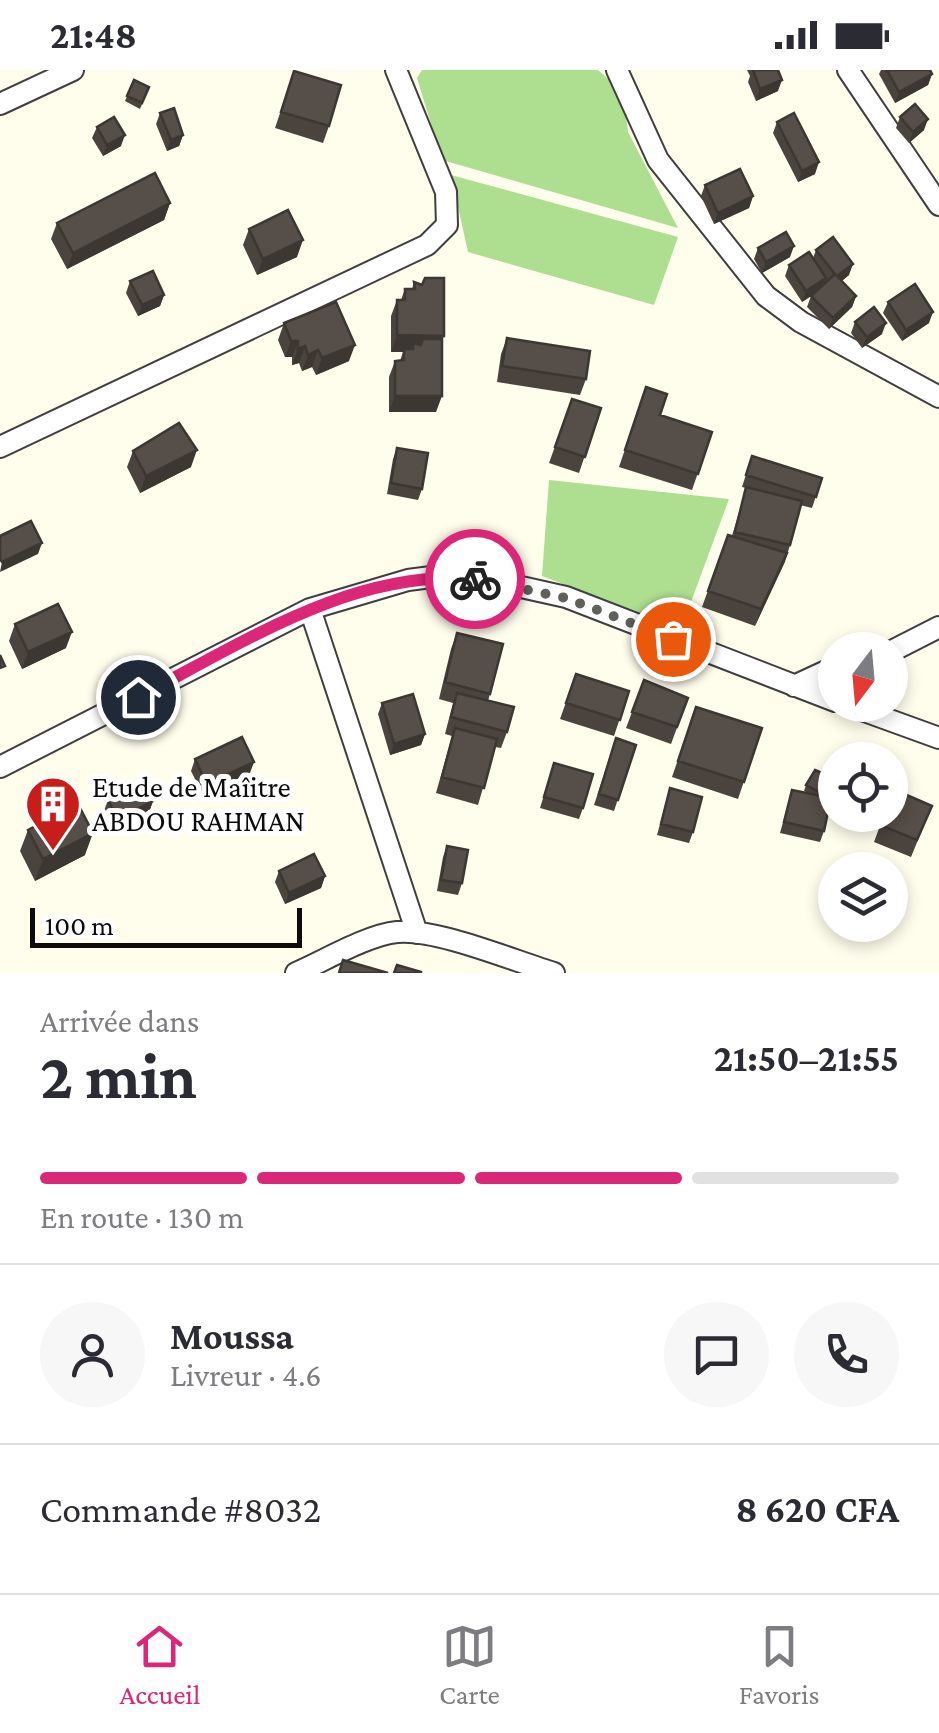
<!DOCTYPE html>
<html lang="fr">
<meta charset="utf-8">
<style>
:root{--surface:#fff;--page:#f7f7f7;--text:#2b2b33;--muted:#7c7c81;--line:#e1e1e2;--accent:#db2777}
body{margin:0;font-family:"Crimson Pro",serif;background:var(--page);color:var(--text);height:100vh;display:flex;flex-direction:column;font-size:38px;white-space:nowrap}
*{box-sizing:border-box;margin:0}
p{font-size:32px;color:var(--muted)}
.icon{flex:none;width:55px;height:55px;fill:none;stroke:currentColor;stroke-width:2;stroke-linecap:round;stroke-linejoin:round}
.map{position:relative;height:903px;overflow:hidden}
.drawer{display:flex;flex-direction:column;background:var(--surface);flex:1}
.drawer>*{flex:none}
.needle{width:65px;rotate:196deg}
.controls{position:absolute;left:818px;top:562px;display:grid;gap:20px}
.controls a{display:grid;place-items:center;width:90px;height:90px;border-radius:50%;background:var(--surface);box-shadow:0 5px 15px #0003;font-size:50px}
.scale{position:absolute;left:30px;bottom:25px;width:272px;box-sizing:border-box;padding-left:10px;border:5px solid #0c0c0c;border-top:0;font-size:28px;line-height:35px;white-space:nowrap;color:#0c0c0c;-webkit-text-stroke:8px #fff;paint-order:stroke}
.pin{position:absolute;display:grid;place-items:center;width:85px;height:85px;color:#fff;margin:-42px;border:5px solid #fff;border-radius:50%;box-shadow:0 2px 10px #0007}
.courier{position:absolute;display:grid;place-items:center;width:100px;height:100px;margin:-50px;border:8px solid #db2777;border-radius:50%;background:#fff;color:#222;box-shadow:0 2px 12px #0007}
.overview em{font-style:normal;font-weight:700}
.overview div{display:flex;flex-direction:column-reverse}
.overview{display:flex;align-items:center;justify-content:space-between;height:170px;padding:0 40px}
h1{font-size:65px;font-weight:700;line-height:75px}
.bar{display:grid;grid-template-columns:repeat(4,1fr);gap:15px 10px;align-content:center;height:120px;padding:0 40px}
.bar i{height:12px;border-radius:8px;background:var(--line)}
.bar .current{background:var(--accent)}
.bar p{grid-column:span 4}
.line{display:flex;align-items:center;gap:25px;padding:0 40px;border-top:2px solid var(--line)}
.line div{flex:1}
.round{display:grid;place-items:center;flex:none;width:105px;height:105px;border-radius:52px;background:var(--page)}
.status{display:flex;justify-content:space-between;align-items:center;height:70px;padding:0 50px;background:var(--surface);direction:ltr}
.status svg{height:28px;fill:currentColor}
.dock{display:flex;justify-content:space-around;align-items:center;height:140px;border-top:2px solid var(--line);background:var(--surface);font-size:28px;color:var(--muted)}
.dock a{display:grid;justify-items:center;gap:5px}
.dock .current{color:var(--accent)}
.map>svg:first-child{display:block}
.forest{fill:#aede90}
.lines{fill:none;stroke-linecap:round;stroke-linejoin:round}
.minor-casing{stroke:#3f3f3f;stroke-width:24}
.minor{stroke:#fff;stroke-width:20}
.wall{fill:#4a433e}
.shaded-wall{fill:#3c3732}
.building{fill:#564e48;stroke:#3c3732;stroke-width:2.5}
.done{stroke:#61605a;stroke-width:10;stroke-dasharray:0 18}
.route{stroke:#db2777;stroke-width:12}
.labels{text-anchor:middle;stroke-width:10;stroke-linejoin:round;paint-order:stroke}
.poi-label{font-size:30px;fill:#0c0c0c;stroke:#fff;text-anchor:start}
</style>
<div class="status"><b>21:48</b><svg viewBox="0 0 49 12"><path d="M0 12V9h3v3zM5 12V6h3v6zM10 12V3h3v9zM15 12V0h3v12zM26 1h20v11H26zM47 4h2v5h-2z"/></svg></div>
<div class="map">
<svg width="939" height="903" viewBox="0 0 939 903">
<rect width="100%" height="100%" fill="#fffdec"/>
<path class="forest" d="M422,0H598L623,22L628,62L678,158L442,90L417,8Z
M451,105L678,167L654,235L468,182Z
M549,410L729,429L681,559L542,506Z"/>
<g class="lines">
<g class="minor-casing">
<path id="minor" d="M617,0L658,90L766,226L801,252L939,327
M848,0L939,135
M0,34L73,0
M0,377L427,175L447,155L446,122L396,0
M310,539L417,863
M890,582L939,557
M794,616L835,597
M848,635L939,668
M0,697L310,539L408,510L439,506L485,509L566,527L835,631
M296,903C324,891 367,865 397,862C436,858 514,891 554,903"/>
</g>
<use href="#minor" class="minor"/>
</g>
<path class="wall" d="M747,0H778V21L756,31L748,12L750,6Z
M881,0H930L932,4L928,15L895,33L879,4Z
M294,1L329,56L323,73L275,58Z
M134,10L149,17L140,39L125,31Z
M160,43L183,65L179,76L167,81L156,54Z
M900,47L924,60L909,73L896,58Z
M777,52L815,104L798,112L773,63Z
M97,57L121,76L103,86L92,68Z
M705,115L753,126L749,138L714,154L701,126Z
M170,133L164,150L67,199L51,169L57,153Z
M249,159L297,187L257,205L243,175Z
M758,178L790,187L762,203L754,189Z
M816,180L849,205L842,211L856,226L852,237L829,259L807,237L811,226L802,232L785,206L789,195L813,188Z
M130,211L164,225L160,236L138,246L126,223Z
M414,212L442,270L436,342H389V307L395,291H400L403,282H391V246L397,230H401L405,219H412Z
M888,232L929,253L902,271L883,243Z
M855,252L882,264L862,278L851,263Z
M284,253L349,291L316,305L312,297L302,301L299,293L292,295V287H285L278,270Z
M507,268L586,309L580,325L497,312L501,284Z
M646,317L660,345L712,362L692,420L619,397Z
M572,329L601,338L579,403L549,393Z
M397,378L422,419L418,430L387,424L393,389Z
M133,381L191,397L140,423L127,397Z
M752,386L822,408L812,438L800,435L790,475L785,492L755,556L702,537L728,465L732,466L746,418L742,417Z
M15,554L66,578L22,599L9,571Z
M457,563L490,624L488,631L507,662L501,678L495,677L478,735L436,723L452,666L445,664L453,633L439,629L451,579Z
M576,604L629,621L614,666L560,649Z
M644,610L688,628L671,674L626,658Z
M382,633L425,664L421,675L390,685L378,644Z
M696,637L762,658L738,729L672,707Z
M616,668L636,675L614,741L594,735Z
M195,689L250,703L203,725L191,701Z
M554,693L583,738L579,749L540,738Z
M829,706L820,726L824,761L820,772L780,763L792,720L809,724L804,721L806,715Z
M670,718L693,762L689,773L657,765Z
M108,730L153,731L149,742L114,760L104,741Z
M932,736L911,787L874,772L884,745Z
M855,745H869L866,755L853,752Z
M28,760L85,785L35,811L20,781Z
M447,776L462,813L458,825L437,821L443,787Z
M279,801L325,806L321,818L285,834L275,812Z"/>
<path class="shaded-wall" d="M932,4L928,15L895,33L899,22Z
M782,10L778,21L756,31L760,19Z
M928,49L924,60L909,73L913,62Z
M125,65L121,76L103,86L107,75Z
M183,65L179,76L167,81L171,70Z
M819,92L815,104L798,112L802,101Z
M753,126L749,138L714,154L718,143Z
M170,133L164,150L67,199L73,183Z
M303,170L297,187L257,205L263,189Z
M794,176L790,187L762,203L766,192Z
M853,194L849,205L833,217L837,206Z
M826,208L822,219L802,232L806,221Z
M164,225L160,236L138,246L142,235Z
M856,226L852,237L829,259L833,248Z
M933,242L929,253L902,271L906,260Z
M886,253L882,264L862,278L867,267Z
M397,265L444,266L438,282L413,273L409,282H391Z
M291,271H298L292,287H285Z
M355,275L349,291L316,305L322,288Z
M305,276L299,293L292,295L298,279Z
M318,280L312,297L302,301L308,285Z
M395,326H442L436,342H389Z
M197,380L191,397L140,423L146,406Z
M42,473L38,484L0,502L2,492Z
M787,483L781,499L755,556L761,539Z
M72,562L66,578L22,599L28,582Z
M425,664L421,675L390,685L394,674Z
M254,692L250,703L203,725L207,714Z
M153,731L149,742L114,760L118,749Z
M93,763L85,785L35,811L43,789Z
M325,806L321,818L285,834L289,823Z"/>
<path class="building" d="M753,0H778L782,10L760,19Z
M887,0H930L932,4L899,22Z
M294,1L341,15L329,56L281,42Z
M134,10L149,17L142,33L127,26Z
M915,34L928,49L913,62L900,47Z
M174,38L183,65L171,70L160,43Z
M794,43L819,92L802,101L777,52Z
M114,47L125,65L107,75L97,57Z
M740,99L753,126L718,143L705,115Z
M155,103L170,133L73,183L57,153Z
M288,140L303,170L263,189L249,159Z
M786,162L794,176L766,192L758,178Z
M833,167L853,194L837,206L856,226L833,248L811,226L835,204L816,180Z
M809,182L826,208L806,221L789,195Z
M153,201L164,225L142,235L130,211Z
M425,208H444V266L397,265V230H405V219H415L414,212L422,215Z
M915,214L933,242L906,260L888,232Z
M336,232L355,275L322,288L318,280L308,285L305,276L298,279V271H291L284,253Z
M874,237L886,253L867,267L855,252Z
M507,268L590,281L586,309L502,296Z
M423,269H442V326H395V291L404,290V279H413V273L421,275Z
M646,317L667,324L660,345L712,362L698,404L625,380Z
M572,329L601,338L585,387L555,377Z
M179,353L197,380L146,406L133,381Z
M397,378L428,383L422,419L391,413Z
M752,386L822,408L816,427L746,405Z
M746,417L802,431L790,475L735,462Z
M31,451L42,473L2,492L0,489V466Z
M728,465L787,483L761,539L708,521Z
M58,534L72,562L28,582L15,554Z
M457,563L503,574L490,624L445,612Z
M0,585L5,596L0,598Z
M576,604L629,621L620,650L566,633Z
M644,610L688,628L677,657L632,642Z
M457,623L514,637L507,662L451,647Z
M413,624L425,664L394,674L382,633Z
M696,637L762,658L744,712L678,691Z
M455,658L497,669L484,718L442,707Z
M242,667L254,692L207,714L195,689Z
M616,668L636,675L618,730L599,724Z
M554,693L593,704L583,738L544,727Z
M815,700L829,706L821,723L806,715Z
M143,712L153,731L118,749L108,730Z
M670,718L702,727L693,762L661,754Z
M792,720L831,728L824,761L784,752Z
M895,720L932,736L917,770L880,755L884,745H890V731Z
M78,734L93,763L43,789L28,760Z
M856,745H869L868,750Z
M447,776L468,780L462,813L441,810Z
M314,784L325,806L289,823L279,801Z
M343,890L388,903H339Z
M397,895L421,902V903H394Z"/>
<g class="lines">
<path class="done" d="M475,509L566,528L673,569"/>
<path class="route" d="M138,627C243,573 353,499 475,509"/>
</g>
<defs>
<g id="building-pin" transform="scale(2.875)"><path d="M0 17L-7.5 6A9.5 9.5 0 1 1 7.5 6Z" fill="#c71e1a" stroke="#fff"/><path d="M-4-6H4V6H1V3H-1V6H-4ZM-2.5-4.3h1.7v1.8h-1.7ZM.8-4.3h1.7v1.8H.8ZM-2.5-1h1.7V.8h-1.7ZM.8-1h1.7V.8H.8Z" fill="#fff"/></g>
</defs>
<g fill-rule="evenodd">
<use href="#building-pin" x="53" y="734"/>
</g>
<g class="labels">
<g class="poi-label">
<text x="92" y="727">Etude de Maîitre<tspan x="92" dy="34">ABDOU RAHMAN</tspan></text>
</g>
</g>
</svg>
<div class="controls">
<a><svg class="needle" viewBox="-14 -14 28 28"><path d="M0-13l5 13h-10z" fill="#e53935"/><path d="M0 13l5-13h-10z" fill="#7c7c81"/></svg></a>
<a><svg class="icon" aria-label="locate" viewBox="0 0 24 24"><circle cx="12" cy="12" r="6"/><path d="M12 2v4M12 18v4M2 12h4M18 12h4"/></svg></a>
<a><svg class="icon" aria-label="layers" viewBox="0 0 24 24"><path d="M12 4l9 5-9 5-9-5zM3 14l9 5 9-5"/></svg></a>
</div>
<div class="scale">100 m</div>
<div class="pin" style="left:673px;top:569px;background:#ea580c"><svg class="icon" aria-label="bag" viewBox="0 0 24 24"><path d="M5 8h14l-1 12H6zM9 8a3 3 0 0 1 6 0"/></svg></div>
<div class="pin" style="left:138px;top:627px;background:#1f2937"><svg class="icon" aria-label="home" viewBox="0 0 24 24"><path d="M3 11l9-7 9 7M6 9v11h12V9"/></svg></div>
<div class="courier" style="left:475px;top:509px"><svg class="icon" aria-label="bike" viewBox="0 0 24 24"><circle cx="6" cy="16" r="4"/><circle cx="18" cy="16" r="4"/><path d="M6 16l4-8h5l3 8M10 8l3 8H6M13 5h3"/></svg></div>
</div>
<section class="drawer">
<div class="overview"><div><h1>2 min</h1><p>Arrivée dans</p></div><em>21:50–21:55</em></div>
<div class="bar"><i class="current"></i><i class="current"></i><i class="current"></i><i></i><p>En route · 130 m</p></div>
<div class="line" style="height:180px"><a class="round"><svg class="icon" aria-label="person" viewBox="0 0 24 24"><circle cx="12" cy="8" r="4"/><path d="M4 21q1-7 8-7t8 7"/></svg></a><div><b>Moussa</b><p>Livreur · 4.6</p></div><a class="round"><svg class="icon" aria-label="chat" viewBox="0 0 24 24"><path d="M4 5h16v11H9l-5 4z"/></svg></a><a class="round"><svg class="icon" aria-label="phone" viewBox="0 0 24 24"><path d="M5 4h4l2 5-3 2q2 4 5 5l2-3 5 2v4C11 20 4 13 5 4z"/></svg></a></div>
<div class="line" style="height:130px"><div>Commande #8032</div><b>8 620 CFA</b></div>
</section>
<nav class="dock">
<a class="current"><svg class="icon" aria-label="home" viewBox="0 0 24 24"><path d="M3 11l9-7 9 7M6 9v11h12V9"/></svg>Accueil</a>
<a><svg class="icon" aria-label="map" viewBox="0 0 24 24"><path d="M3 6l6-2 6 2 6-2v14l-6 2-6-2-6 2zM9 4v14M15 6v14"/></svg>Carte</a>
<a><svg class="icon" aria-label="saved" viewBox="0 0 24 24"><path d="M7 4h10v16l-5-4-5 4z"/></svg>Favoris</a>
</nav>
